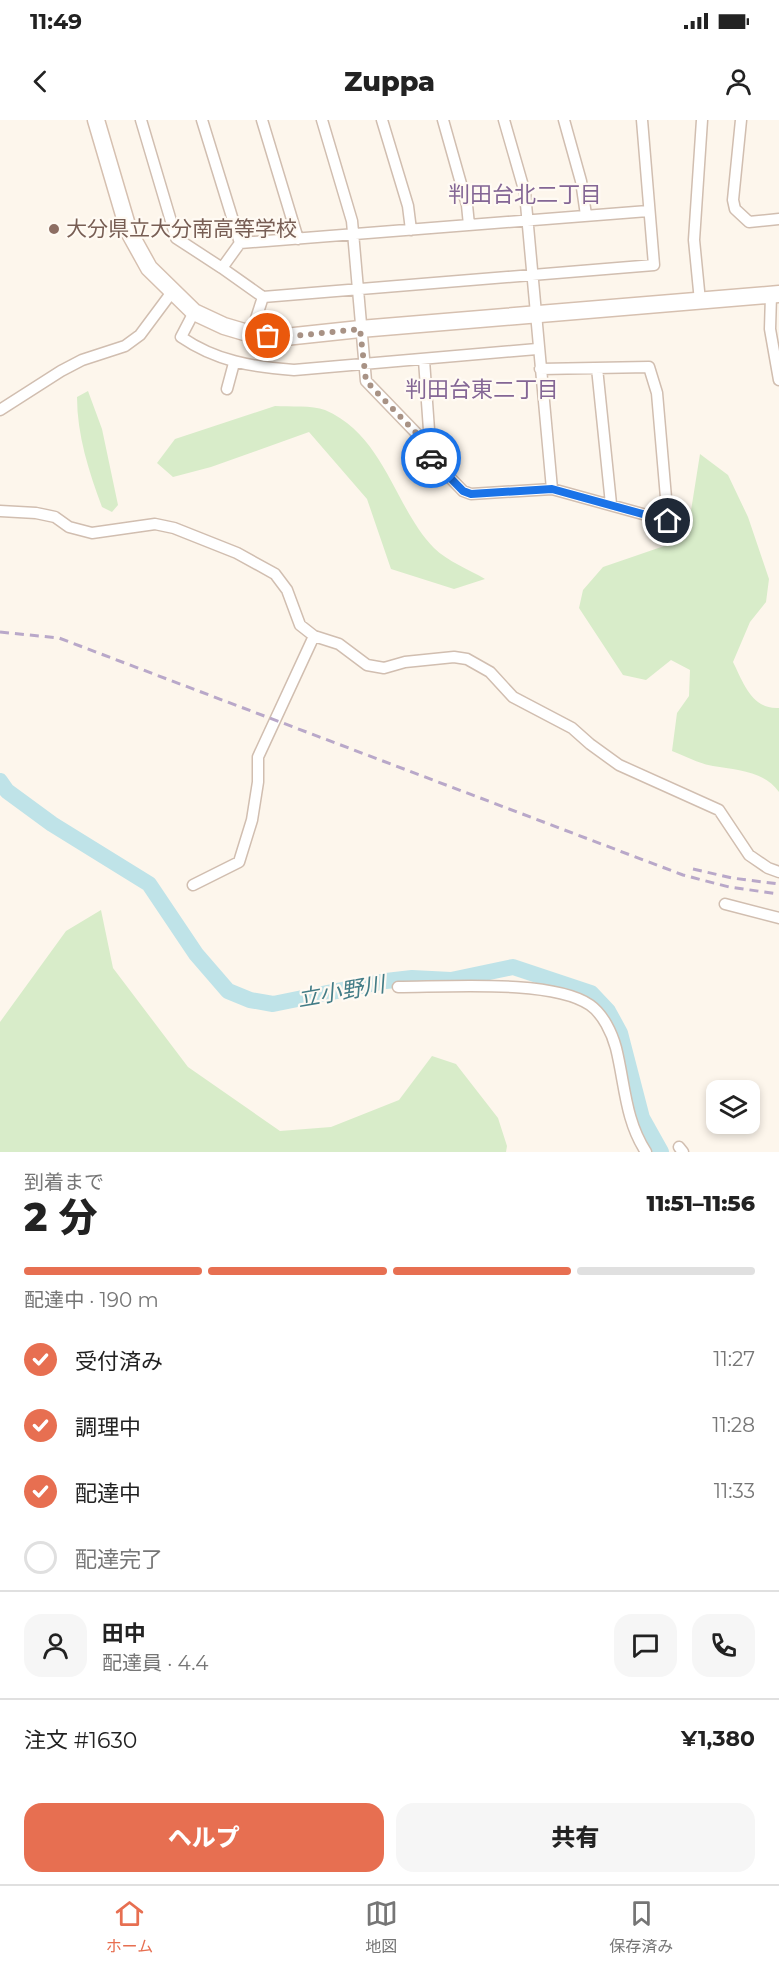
<!DOCTYPE html>
<html lang="ja">
<meta charset="utf-8">
<style>
:root{--surface:#fff;--page:#f6f6f6;--text:#222;--muted:#767676;--line:#e0e0e0;--accent:#e76f51}
body{margin:0;font-family:Montserrat,"Noto Sans JP",sans-serif;background:var(--page);color:var(--text);height:100vh;display:flex;flex-direction:column;font-size:22px;white-space:nowrap}
*{box-sizing:border-box;margin:0}
p{font-size:20px;color:var(--muted)}
.icon{flex:none;width:33px;height:33px;fill:none;stroke:currentColor;stroke-width:2;stroke-linecap:round;stroke-linejoin:round}
.map{position:relative;height:1032px;overflow:hidden}
.sheet{display:flex;flex-direction:column;background:var(--surface);flex:1}
.sheet>*{flex:none}
.buttons{position:absolute;left:706px;top:960px;display:grid;gap:12px}
.buttons a{display:grid;place-items:center;width:54px;height:54px;border-radius:12px;background:var(--surface);box-shadow:0 3px 9px #0003;font-size:30px}
.pin{position:absolute;display:grid;place-items:center;width:51px;height:51px;color:#fff;margin:-26px;border:3px solid #fff;border-radius:50%;box-shadow:0 2px 6px #0007}
.courier{position:absolute;display:grid;place-items:center;width:60px;height:60px;margin:-30px;border:4px solid #1a73e8;border-radius:50%;background:#fff;color:#222;box-shadow:0 2px 8px #0007}
.headline em{font-style:normal;font-weight:800}
.headline div{display:flex;flex-direction:column-reverse}
.headline{display:flex;align-items:center;justify-content:space-between;height:102px;padding:0 24px}
h1{font-size:39px;font-weight:800;line-height:45px}
.bar{display:grid;grid-template-columns:repeat(4,1fr);gap:9px 6px;align-content:center;height:72px;padding:0 24px}
.bar i{height:8px;border-radius:4px;background:var(--line)}
.bar .selected{background:var(--accent)}
.bar p{grid-column:span 4}
.line{display:flex;align-items:center;gap:15px;padding:0 24px;border-top:2px solid var(--line)}
.line div{flex:1}
.round{display:grid;place-items:center;flex:none;width:63px;height:63px;border-radius:18px;background:var(--page)}
ol{padding:0 24px;list-style:none}
li{display:flex;align-items:center;gap:18px;height:66px}
li p{margin-inline-start:auto}
li .icon{padding:6px;border-radius:50%;background:var(--accent);color:#fff;stroke-width:4}
li:last-child{color:var(--muted)}
li i{width:33px;height:33px;border:3px solid var(--line);border-radius:50%}
.action{display:flex;gap:12px;margin-top:auto;padding:12px 24px}
.action a{flex:1;height:69px;border-radius:18px;background:var(--accent);color:#fff;font-size:24px;font-weight:800;line-height:69px;text-align:center}
.action a+a{background:var(--page);color:var(--text)}
.status{display:flex;justify-content:space-between;align-items:center;height:42px;padding:0 30px;background:var(--surface);direction:ltr}
.status svg{height:16px;fill:currentColor}
header{display:flex;justify-content:space-between;align-items:center;height:78px;padding:0 24px;background:var(--surface);font-size:27px;font-weight:800}
.menu{display:flex;justify-content:space-around;align-items:center;height:84px;border-top:2px solid var(--line);background:var(--surface);font-size:16px;color:var(--muted)}
.menu a{display:grid;justify-items:center;gap:3px}
.menu .selected{color:var(--accent)}
.map>svg:first-child{display:block}
.green{fill:#d8ecc9}
.lines{fill:none;stroke-linecap:round;stroke-linejoin:round}
.river{stroke:#bfe3e8;stroke-width:16}
.street-casing{stroke:#d1beb0;stroke-width:13}
.secondary-casing{stroke:#d6c0b0;stroke-width:19}
.street{stroke:#fff;stroke-width:10}
.secondary{stroke:#fff;stroke-width:16}
.rail{stroke:#b9a8c9;stroke-width:3;stroke-dasharray:9 6;stroke-linecap:butt}
.done{stroke:#a89285;stroke-width:6;stroke-dasharray:0 10.8}
.route{stroke:#1a73e8;stroke-width:8}
.education-dot{fill:#8d6e63;stroke:#fffaf3;stroke-width:2}
.labels{text-anchor:middle;stroke-width:4.5;stroke-linejoin:round;paint-order:stroke}
.education-label{font-size:21px;fill:#785e54;stroke:#fffaf3;text-anchor:start}
.neighbourhood-label{font-size:22px;fill:#846695;stroke:#fffaf3}
.water-label{font-size:22px;font-style:italic;fill:#437c86;stroke:#fffaf3}
</style>
<div class="status"><b>11:49</b><svg viewBox="0 0 49 12"><path d="M0 12V9h3v3zM5 12V6h3v6zM10 12V3h3v9zM15 12V0h3v12zM26 1h20v11H26zM47 4h2v5h-2z"/></svg></div>
<header><svg class="icon" aria-label="back" viewBox="0 0 24 24"><path d="M15 5l-7 7 7 7"/></svg>Zuppa<svg class="icon" aria-label="person" viewBox="0 0 24 24"><circle cx="12" cy="8" r="4"/><path d="M4 21q1-7 8-7t8 7"/></svg></header>
<div class="map">
<svg width="779" height="1032" viewBox="0 0 779 1032">
<rect width="100%" height="100%" fill="#fdf6ec"/>
<path class="green" d="M88,271L102,309L118,385L112,392L102,387C89,352 77,315 77,277Z
M275,286C290,287 312,285 325,290C385,316 394,387 434,428C447,441 470,450 485,459L454,469L391,449L367,379L309,312L211,347L173,357L157,343L175,319Z
M700,334L728,355L748,397L769,459L766,482L750,502L733,542C743,562 752,590 779,588V672C764,651 737,650 713,646C700,644 685,636 672,631L677,593L689,576L690,550L671,540L646,560L623,555L579,488L583,470L603,447L670,424L690,397Z
M101,790L113,848L188,947L280,1011L331,1007L399,980L432,936L456,944L498,998L507,1026L506,1032H0V902L66,811Z"/>
<g class="lines">
<path class="river" d="M0,661L7,671L52,704L149,764L196,834L228,871L250,880L273,884L386,861L412,858L451,860L513,847L591,873L608,891L620,913L642,998L661,1032"/>
<g class="street-casing">
<path id="street" d="M141,0L176,118L222,148
M202,0L240,123L222,148L263,177L654,145L642,0
M262,0L298,119
M322,0L352,101L366,261L420,317L429,320
M382,0L408,86L411,110
M443,0L467,85L469,105
M504,0L525,73L552,369
M564,0L581,61L586,95
M741,0L733,80L735,89L749,102L779,99
M240,123L648,91
M771,175L770,209L779,260
M700,181L694,120L702,0
M194,192L181,217C216,241 252,247 294,250L537,229
M251,214L263,177
M424,240L431,338L463,371L471,374L552,369L668,401L657,273L649,247L540,249
M597,248L611,384
M227,269L234,243
M0,290L61,251L82,240L125,226L140,215L172,172
M0,391L36,393L55,397L69,407L92,413L155,404L174,408L237,433L275,454L287,470L300,505L314,516L339,524L367,545L384,548L405,542L454,537L467,539L490,552L513,577L572,608L590,624L619,645L719,690L749,735L768,748L779,752
M193,765L239,742L252,700L258,662V637L314,516
M725,784L779,798
M398,867C446,867 553,859 590,885C603,894 612,913 616,928C625,964 625,1000 646,1032
M679,1027L683,1032"/>
</g>
<g class="secondary-casing">
<path id="secondary" d="M96,0L129,112L149,148L194,192L224,206L251,214L285,217L360,209L779,174"/>
</g>
<use href="#street" class="street"/>
<use href="#secondary" class="secondary"/>
<path class="rail" d="M0,512L59,518L683,755L729,767L779,774
M693,749L732,758L779,764"/>
</g>
<g class="lines">
<path class="done" d="M268,216L285,217L360,209L366,261L420,317L429,320L431,338"/>
<path class="route" d="M431,338L463,371L471,374L552,369L668,401"/>
</g>
<circle class="education-dot" cx="54" cy="109" r="6"/>
<g class="labels">
<g class="education-label">
<text x="66" y="116">大分県立大分南高等学校</text>
</g>
<g class="neighbourhood-label">
<text x="525" y="82">判田台北二丁目</text>
<text x="482" y="277">判田台東二丁目</text>
</g>
<g class="water-label">
<text transform="translate(341 871) rotate(-10)" y="8">立小野川</text>
</g>
</g>
</svg>
<div class="buttons">
<a><svg class="icon" aria-label="layers" viewBox="0 0 24 24"><path d="M12 4l9 5-9 5-9-5zM3 14l9 5 9-5"/></svg></a>
</div>
<div class="pin" style="left:268px;top:216px;background:#ea580c"><svg class="icon" aria-label="bag" viewBox="0 0 24 24"><path d="M5 8h14l-1 12H6zM9 8a3 3 0 0 1 6 0"/></svg></div>
<div class="pin" style="left:668px;top:401px;background:#1f2937"><svg class="icon" aria-label="home" viewBox="0 0 24 24"><path d="M3 11l9-7 9 7M6 9v11h12V9"/></svg></div>
<div class="courier" style="left:431px;top:338px"><svg class="icon" aria-label="car" viewBox="0 0 24 24"><path d="M5 17H2v-5l4-1 3-4h7l3 4 3 1v5h-3M9 17h6M6 11h13"/><circle cx="7" cy="17" r="2"/><circle cx="17" cy="17" r="2"/></svg></div>
</div>
<section class="sheet">
<div class="headline"><div><h1>2 分</h1><p>到着まで</p></div><em>11:51–11:56</em></div>
<div class="bar"><i class="selected"></i><i class="selected"></i><i class="selected"></i><i></i><p>配達中 · 190 m</p></div>
<ol>
<li><svg class="icon" aria-label="check" viewBox="0 0 24 24"><path d="M5 12l5 5 9-10"/></svg>受付済み<p>11:27</p></li>
<li><svg class="icon" aria-label="check" viewBox="0 0 24 24"><path d="M5 12l5 5 9-10"/></svg>調理中<p>11:28</p></li>
<li><svg class="icon" aria-label="check" viewBox="0 0 24 24"><path d="M5 12l5 5 9-10"/></svg>配達中<p>11:33</p></li>
<li><i></i>配達完了</li>
</ol>
<div class="line" style="height:108px"><a class="round"><svg class="icon" aria-label="person" viewBox="0 0 24 24"><circle cx="12" cy="8" r="4"/><path d="M4 21q1-7 8-7t8 7"/></svg></a><div><b>田中</b><p>配達員 · 4.4</p></div><a class="round"><svg class="icon" aria-label="chat" viewBox="0 0 24 24"><path d="M4 5h16v11H9l-5 4z"/></svg></a><a class="round"><svg class="icon" aria-label="phone" viewBox="0 0 24 24"><path d="M5 4h4l2 5-3 2q2 4 5 5l2-3 5 2v4C11 20 4 13 5 4z"/></svg></a></div>
<div class="line" style="height:78px"><div>注文 #1630</div><b>¥1,380</b></div>
<div class="action"><a>ヘルプ</a><a>共有</a></div>
</section>
<nav class="menu">
<a class="selected"><svg class="icon" aria-label="home" viewBox="0 0 24 24"><path d="M3 11l9-7 9 7M6 9v11h12V9"/></svg>ホーム</a>
<a><svg class="icon" aria-label="map" viewBox="0 0 24 24"><path d="M3 6l6-2 6 2 6-2v14l-6 2-6-2-6 2zM9 4v14M15 6v14"/></svg>地図</a>
<a><svg class="icon" aria-label="saved" viewBox="0 0 24 24"><path d="M7 4h10v16l-5-4-5 4z"/></svg>保存済み</a>
</nav>
